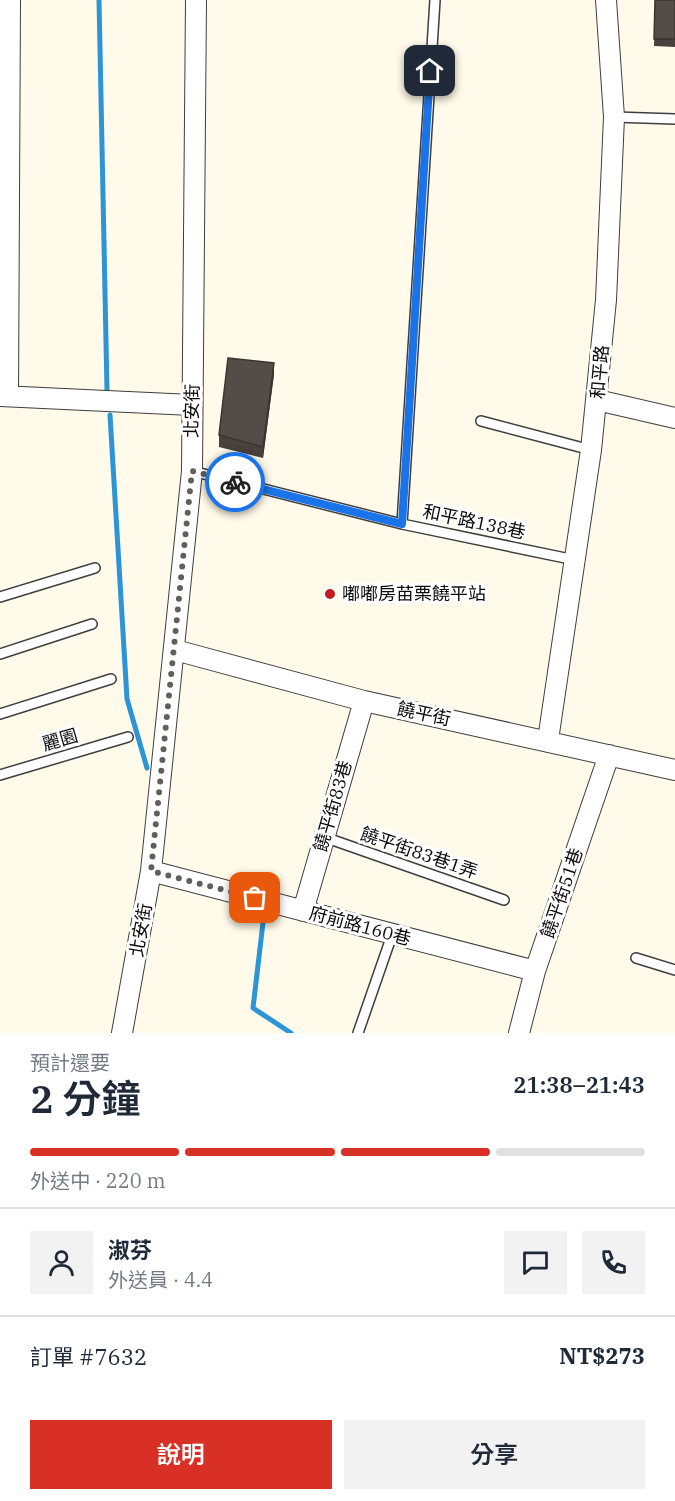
<!DOCTYPE html>
<html lang="zh-TW">
<meta charset="utf-8">
<style>
:root{--surface:#fff;--page:#f2f2f3;--text:#1f2937;--muted:#747a83;--line:#e0e1e3;--accent:#d93025}
body{margin:0;font-family:"IBM Plex Serif","Noto Sans TC",serif;background:var(--page);color:var(--text);height:100vh;display:flex;flex-direction:column;font-size:22px;white-space:nowrap}
*{box-sizing:border-box;margin:0}
p{font-size:20px;color:var(--muted)}
.icon{flex:none;width:33px;height:33px;fill:none;stroke:currentColor;stroke-width:2;stroke-linecap:round;stroke-linejoin:round}
.map{position:relative;height:1033px;overflow:hidden}
.side{display:flex;flex-direction:column;background:var(--surface);flex:1}
.side>*{flex:none}
.pin{position:absolute;display:grid;place-items:center;width:51px;height:51px;color:#fff;margin:-26px;border-radius:12px;box-shadow:0 3px 9px #0006}
.courier{position:absolute;display:grid;place-items:center;width:60px;height:60px;margin:-30px;border:4px solid #1a73e8;border-radius:50%;background:#fff;color:#222;box-shadow:0 2px 8px #0007}
.head em{font-style:normal;font-weight:600}
.head div{display:flex;flex-direction:column-reverse}
.head{display:flex;align-items:center;justify-content:space-between;height:102px;padding:0 30px}
h1{font-size:39px;font-weight:600;line-height:45px}
.bar{display:grid;grid-template-columns:repeat(4,1fr);gap:9px 6px;align-content:center;height:72px;padding:0 30px}
.bar i{height:8px;border-radius:4px;background:var(--line)}
.bar .current{background:var(--accent)}
.bar p{grid-column:span 4}
.line{display:flex;align-items:center;gap:15px;padding:0 30px;border-top:2px solid var(--line)}
.line div{flex:1}
.round{display:grid;place-items:center;flex:none;width:63px;height:63px;border-radius:0px;background:var(--page)}
.primary-button{display:flex;gap:12px;margin-top:auto;padding:12px 30px}
.primary-button a{flex:1;height:69px;border-radius:0px;background:var(--accent);color:#fff;font-size:24px;font-weight:600;line-height:69px;text-align:center}
.primary-button a+a{background:var(--page);color:var(--text)}
.map>svg:first-child{display:block}
.lines{fill:none;stroke-linecap:round;stroke-linejoin:round}
.stream{stroke:#2c95d5;stroke-width:5}
.lane-casing{stroke:#3e3e3e;stroke-width:12}
.street-casing{stroke:#3e3e3e;stroke-width:22}
.lane{stroke:#fff;stroke-width:9}
.street{stroke:#fff;stroke-width:20}
.wall{fill:#48413d}
.shaded-wall{fill:#3b3532}
.building{fill:#544c47;stroke:#3b3532;stroke-width:1.5}
.done{stroke:#605f59;stroke-width:6;stroke-dasharray:0 10.8}
.route{stroke:#1a73e8;stroke-width:8}
.poi-dot{fill:#c31b26;stroke:#fff;stroke-width:2}
.labels{text-anchor:middle;stroke-width:6;stroke-linejoin:round;paint-order:stroke}
.street-label{font-size:18px;fill:#0b0b0b;stroke:#fff}
.poi-label{font-size:18px;fill:#0b0b0b;stroke:#fff;text-anchor:start}
</style>
<div class="map">
<svg width="675" height="1033" viewBox="0 0 675 1033">
<rect width="100%" height="100%" fill="#fffae9"/>
<g class="lines">
<path class="stream" d="M99,0L107,390
M110,415L127,699L147,768
M264,914L253,1008L291,1033"/>
<g class="lane-casing">
<path id="lane" d="M614,117L675,119
M481,421L591,450
M192,471L402,524L575,560
M402,524L435,0
M0,597L95,568
M0,654L92,624
M0,714L111,679
M0,775L128,737
M324,837L504,900
M636,958L675,970
M358,1033L392,935"/>
</g>
<g class="street-casing">
<path id="street" d="M0,396L192,405
M8,396L10,0
M597,400L675,418
M175,650L364,701L675,770
M548,740L591,450L606,300L614,117L606,0
M151,871L535,971
M303,911L364,701
M122,1033L151,871L192,471L196,0
M519,1033L535,971L609,755"/>
</g>
<use href="#lane" class="lane"/>
<use href="#street" class="street"/>
</g>
<path class="wall" d="M655,0H675V47L654,46Z
M274,374L263,458L219,447V435Z"/>
<path class="shaded-wall" d="M274,363V374L263,458V447Z"/>
<path class="building" d="M655,0H675V39H654Z
M228,358L274,363L263,447L219,435Z"/>
<g class="lines">
<path class="done" d="M235,482L192,471L151,871L255,898"/>
<path class="route" d="M235,482L402,524L430,71"/>
</g>
<circle class="poi-dot" cx="330" cy="594" r="6"/>
<g class="labels">
<g class="street-label">
<text transform="translate(600 372) rotate(-85)" y="6">和平路</text>
<text transform="translate(192 411) rotate(-89)" y="6">北安街</text>
<text transform="translate(474 522) rotate(12)" y="6">和平路138巷</text>
<text transform="translate(424 714) rotate(12)" y="6">饒平街</text>
<text transform="translate(60 740) rotate(-16)" y="6">麗園</text>
<text transform="translate(333 806) rotate(-74)" y="6">饒平街83巷</text>
<text transform="translate(419 853) rotate(19)" y="6">饒平街83巷1弄</text>
<text transform="translate(562 893) rotate(-71)" y="6">饒平街51巷</text>
<text transform="translate(360 926) rotate(15)" y="6">府前路160巷</text>
<text transform="translate(141 930) rotate(-80)" y="6">北安街</text>
</g>
<g class="poi-label">
<text x="342" y="600">嘟嘟房苗栗饒平站</text>
</g>
</g>
</svg>
<div class="pin" style="left:255px;top:898px;background:#ea580c"><svg class="icon" aria-label="bag" viewBox="0 0 24 24"><path d="M5 8h14l-1 12H6zM9 8a3 3 0 0 1 6 0"/></svg></div>
<div class="pin" style="left:430px;top:71px;background:#1f2937"><svg class="icon" aria-label="home" viewBox="0 0 24 24"><path d="M3 11l9-7 9 7M6 9v11h12V9"/></svg></div>
<div class="courier" style="left:235px;top:482px"><svg class="icon" aria-label="bike" viewBox="0 0 24 24"><circle cx="6" cy="16" r="4"/><circle cx="18" cy="16" r="4"/><path d="M6 16l4-8h5l3 8M10 8l3 8H6M13 5h3"/></svg></div>
</div>
<section class="side">
<div class="head"><div><h1>2 分鐘</h1><p>預計還要</p></div><em>21:38–21:43</em></div>
<div class="bar"><i class="current"></i><i class="current"></i><i class="current"></i><i></i><p>外送中 · 220 m</p></div>
<div class="line" style="height:108px"><a class="round"><svg class="icon" aria-label="person" viewBox="0 0 24 24"><circle cx="12" cy="8" r="4"/><path d="M4 21q1-7 8-7t8 7"/></svg></a><div><b>淑芬</b><p>外送員 · 4.4</p></div><a class="round"><svg class="icon" aria-label="chat" viewBox="0 0 24 24"><path d="M4 5h16v11H9l-5 4z"/></svg></a><a class="round"><svg class="icon" aria-label="phone" viewBox="0 0 24 24"><path d="M5 4h4l2 5-3 2q2 4 5 5l2-3 5 2v4C11 20 4 13 5 4z"/></svg></a></div>
<div class="line" style="height:78px"><div>訂單 #7632</div><b>NT$273</b></div>
<div class="primary-button"><a>說明</a><a>分享</a></div>
</section>
